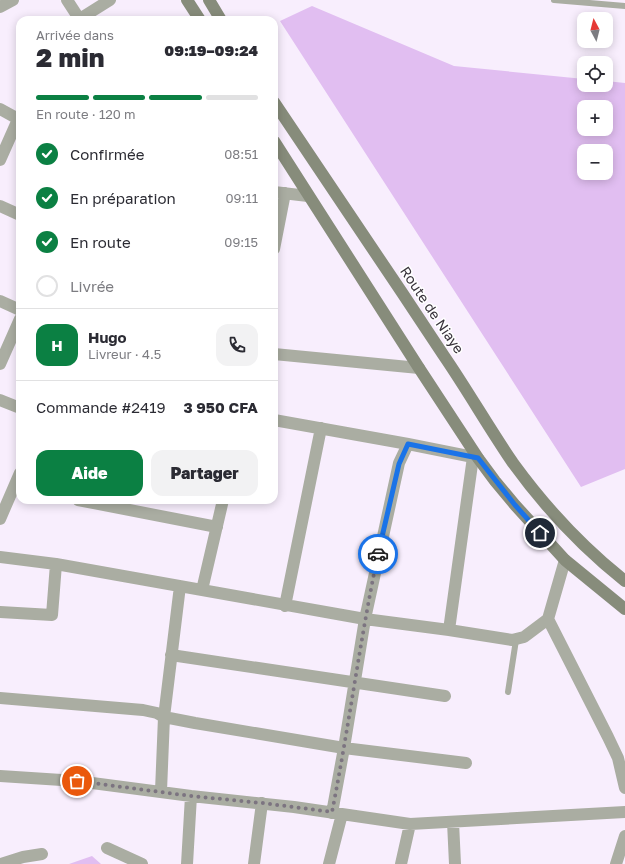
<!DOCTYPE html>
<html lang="fr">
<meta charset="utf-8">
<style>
:root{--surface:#fff;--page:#f2f2f3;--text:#2b2b33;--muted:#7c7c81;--line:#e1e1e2;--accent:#0b8043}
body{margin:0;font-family:"Golos Text",sans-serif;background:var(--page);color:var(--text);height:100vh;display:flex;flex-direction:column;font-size:15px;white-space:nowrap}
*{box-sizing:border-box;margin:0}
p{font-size:13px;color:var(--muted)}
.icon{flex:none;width:22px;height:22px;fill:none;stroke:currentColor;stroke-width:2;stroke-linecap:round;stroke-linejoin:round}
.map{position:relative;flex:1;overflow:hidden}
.panel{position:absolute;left:16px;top:16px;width:262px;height:488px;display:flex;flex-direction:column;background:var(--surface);border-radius:12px;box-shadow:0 2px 10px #0003}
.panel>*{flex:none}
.needle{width:26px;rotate:353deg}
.buttons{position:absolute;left:577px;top:12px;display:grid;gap:8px}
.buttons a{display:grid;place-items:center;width:36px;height:36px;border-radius:8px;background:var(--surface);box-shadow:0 2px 10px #0003;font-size:20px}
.pin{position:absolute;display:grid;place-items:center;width:34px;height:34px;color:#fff;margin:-17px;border:2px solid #fff;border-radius:50%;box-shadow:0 1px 4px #0007}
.courier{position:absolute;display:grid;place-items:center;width:40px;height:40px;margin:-20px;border:3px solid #1a73e8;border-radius:50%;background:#fff;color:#222;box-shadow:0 1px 5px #0007}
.overview em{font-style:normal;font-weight:800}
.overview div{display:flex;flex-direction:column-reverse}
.overview{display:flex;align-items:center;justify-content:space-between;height:68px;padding:0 20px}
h1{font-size:26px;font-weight:800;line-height:30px}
.bar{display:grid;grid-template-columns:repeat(4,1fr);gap:6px 4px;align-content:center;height:48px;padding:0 20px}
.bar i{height:5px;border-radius:3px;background:var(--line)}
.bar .selected{background:var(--accent)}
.bar p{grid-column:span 4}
.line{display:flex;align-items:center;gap:10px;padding:0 20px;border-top:1px solid var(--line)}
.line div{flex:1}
.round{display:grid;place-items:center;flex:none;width:42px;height:42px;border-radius:12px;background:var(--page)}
ol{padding:0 20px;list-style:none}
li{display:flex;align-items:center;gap:12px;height:44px}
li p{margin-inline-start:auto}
li .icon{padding:4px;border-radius:50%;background:var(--accent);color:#fff;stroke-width:4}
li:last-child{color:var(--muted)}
li i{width:22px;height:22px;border:2px solid var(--line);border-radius:50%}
.action{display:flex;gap:8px;margin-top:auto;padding:8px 20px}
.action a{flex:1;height:46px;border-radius:12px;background:var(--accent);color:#fff;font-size:16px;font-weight:800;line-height:46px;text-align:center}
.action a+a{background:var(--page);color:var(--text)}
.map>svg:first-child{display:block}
.green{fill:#e1bef1;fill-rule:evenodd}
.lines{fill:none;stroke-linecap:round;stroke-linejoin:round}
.lane{stroke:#aaada2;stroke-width:6}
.street{stroke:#aaada2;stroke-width:12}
.secondary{stroke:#878c7b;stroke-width:12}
.done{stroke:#7c7480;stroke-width:4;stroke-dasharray:0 7.2}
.route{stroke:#1a73e8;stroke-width:5}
.labels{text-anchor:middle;stroke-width:3;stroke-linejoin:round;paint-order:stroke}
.street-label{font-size:14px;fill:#39333c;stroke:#fff}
</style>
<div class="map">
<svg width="625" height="864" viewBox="0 0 625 864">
<rect width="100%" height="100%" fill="#f8eefd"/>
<path class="green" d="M312,6L454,66L584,79V85H606V81L625,83V469L581,487L280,21ZM584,107H606V129H584ZM584,151H606V173H584Z
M92,856L101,864H69Z"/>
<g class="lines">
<path class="lane" d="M554,0L625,6
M508,692L516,640"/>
<path class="street" d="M67,0L80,20
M0,7L13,0
M78,20L110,0
M0,109L20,120
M0,160L20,115
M274,192L308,196
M0,206L20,215
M274,249L285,193
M0,301L20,310
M274,354L419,368
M0,364L20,319
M0,400L20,408
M274,420L408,444L478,458
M78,500L217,527
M0,519L20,473
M0,557L56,564L365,619L449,630L512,640L524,637L548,619
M565,560L548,619L608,737L618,758L625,788
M202,590L223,500
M285,606L321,428
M0,612L52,615L56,564
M449,630L473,457
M171,655L445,696
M0,698L143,710L157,713L164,717L195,723L344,748L466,763
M0,776L77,781L191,796L294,807L410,824L625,812
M161,791L164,717L180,586
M332,813L344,748L365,619L399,463L408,444
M453,822L455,864
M107,848L142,864
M1,864L23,857L42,854
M187,864L191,796
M254,864L262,803
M329,864L342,814
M401,864L410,824
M616,864L625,836"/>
<path class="secondary" d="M187,0L200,20
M209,0L221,20
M274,102C331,187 388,271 444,356C468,391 489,428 513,463C545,507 582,547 625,581
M274,141L419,368L478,458L495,481L515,505L565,560L625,609"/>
</g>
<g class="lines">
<path class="done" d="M77,781L191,796L262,803L332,812C349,726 360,640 378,554"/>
<path class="route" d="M378,554L399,464L408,444L478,458L515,505L540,533"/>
</g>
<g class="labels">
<g class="street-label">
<text transform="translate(432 310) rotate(56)" y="5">Route de Niaye</text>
</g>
</g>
</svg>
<div class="buttons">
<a><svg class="needle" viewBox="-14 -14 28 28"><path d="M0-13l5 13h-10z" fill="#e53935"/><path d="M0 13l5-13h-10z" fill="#7c7c81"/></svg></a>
<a><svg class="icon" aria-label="locate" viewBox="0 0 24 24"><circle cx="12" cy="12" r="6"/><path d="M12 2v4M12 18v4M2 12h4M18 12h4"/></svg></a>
<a>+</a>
<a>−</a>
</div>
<div class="pin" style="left:77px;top:781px;background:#ea580c"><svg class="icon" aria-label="bag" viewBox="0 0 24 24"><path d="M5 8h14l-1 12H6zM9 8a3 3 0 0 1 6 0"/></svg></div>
<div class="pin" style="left:540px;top:533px;background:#1f2937"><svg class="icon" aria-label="home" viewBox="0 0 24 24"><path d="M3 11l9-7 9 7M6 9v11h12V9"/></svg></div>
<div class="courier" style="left:378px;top:554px"><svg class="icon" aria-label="car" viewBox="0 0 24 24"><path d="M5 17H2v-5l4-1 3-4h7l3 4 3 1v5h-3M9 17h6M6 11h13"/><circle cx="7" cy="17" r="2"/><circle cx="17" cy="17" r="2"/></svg></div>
<section class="panel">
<div class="overview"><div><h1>2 min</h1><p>Arrivée dans</p></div><em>09:19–09:24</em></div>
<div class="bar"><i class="selected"></i><i class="selected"></i><i class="selected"></i><i></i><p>En route · 120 m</p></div>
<ol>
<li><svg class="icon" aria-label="check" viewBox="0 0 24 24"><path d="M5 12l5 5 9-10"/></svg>Confirmée<p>08:51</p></li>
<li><svg class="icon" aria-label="check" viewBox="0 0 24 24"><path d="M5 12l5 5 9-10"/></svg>En préparation<p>09:11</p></li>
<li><svg class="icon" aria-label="check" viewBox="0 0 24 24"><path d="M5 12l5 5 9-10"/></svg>En route<p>09:15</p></li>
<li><i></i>Livrée</li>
</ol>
<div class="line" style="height:72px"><b class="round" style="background:var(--accent);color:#fff">H</b><div><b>Hugo</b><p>Livreur · 4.5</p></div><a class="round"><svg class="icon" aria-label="phone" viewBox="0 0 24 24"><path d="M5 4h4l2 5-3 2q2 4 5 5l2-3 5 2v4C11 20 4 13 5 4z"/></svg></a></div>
<div class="line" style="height:52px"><div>Commande #2419</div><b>3 950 CFA</b></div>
<div class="action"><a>Aide</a><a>Partager</a></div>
</section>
</div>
